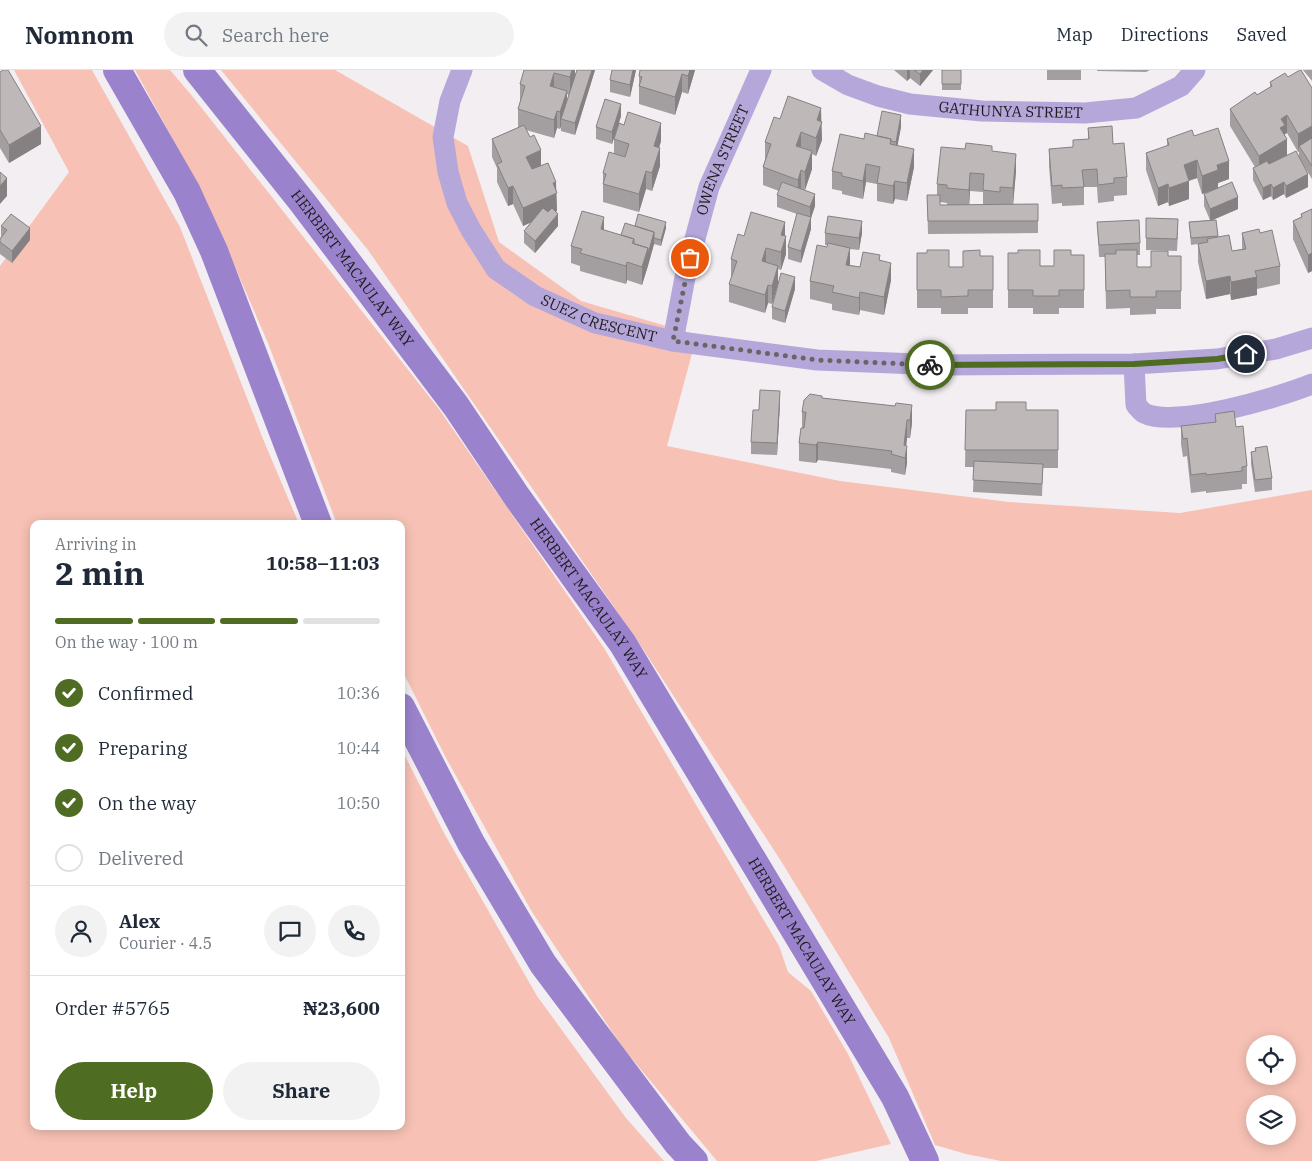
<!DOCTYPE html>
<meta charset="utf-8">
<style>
:root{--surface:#fff;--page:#f2f2f3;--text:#1f2937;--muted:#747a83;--line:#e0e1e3;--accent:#4e6c22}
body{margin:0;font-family:"IBM Plex Serif",serif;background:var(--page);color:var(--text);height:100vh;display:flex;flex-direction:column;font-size:19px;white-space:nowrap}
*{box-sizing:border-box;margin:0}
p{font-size:16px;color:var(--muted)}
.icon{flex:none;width:28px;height:28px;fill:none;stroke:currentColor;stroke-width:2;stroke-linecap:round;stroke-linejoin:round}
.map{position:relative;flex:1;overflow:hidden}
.panel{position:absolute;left:30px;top:450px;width:375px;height:610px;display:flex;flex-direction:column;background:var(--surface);border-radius:10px;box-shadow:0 2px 12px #0003}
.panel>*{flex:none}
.controls{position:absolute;left:1246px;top:965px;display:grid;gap:10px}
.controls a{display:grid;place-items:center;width:50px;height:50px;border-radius:50%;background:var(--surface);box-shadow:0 2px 12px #0003;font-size:25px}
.pin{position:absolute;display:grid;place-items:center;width:42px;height:42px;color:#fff;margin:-21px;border:2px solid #fff;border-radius:50%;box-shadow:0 1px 5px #0007}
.courier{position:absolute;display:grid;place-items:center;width:50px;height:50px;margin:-25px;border:4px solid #4e6c22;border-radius:50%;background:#fff;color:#222;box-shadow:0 1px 6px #0007}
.summary em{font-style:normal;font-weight:700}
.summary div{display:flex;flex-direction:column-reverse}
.summary{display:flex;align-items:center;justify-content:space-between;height:85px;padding:0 25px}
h1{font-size:32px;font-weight:700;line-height:38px}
.bar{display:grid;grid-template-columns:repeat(4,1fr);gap:8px 5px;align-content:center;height:60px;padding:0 25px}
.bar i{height:6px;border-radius:4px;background:var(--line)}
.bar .current{background:var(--accent)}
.bar p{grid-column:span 4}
.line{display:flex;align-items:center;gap:12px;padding:0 25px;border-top:1px solid var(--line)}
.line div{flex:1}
.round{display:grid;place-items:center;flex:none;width:52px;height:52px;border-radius:26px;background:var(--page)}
ol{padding:0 25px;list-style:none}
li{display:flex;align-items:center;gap:15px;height:55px}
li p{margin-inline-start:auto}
li .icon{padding:5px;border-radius:50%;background:var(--accent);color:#fff;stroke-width:4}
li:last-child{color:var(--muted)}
li i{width:28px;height:28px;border:2px solid var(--line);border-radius:50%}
.cta{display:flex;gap:10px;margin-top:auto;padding:10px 25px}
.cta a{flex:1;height:58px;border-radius:30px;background:var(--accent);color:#fff;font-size:20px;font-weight:700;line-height:58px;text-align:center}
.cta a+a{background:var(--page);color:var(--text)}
header{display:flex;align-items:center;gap:30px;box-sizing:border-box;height:70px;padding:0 25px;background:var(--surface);border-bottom:1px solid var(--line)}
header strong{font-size:24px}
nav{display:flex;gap:28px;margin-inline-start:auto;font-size:18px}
.search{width:350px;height:45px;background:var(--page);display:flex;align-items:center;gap:12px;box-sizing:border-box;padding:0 18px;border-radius:28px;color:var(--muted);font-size:19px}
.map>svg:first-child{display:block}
.green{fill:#f7c2b5;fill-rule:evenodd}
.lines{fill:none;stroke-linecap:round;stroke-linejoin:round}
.minor{stroke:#b6a7da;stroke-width:21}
.secondary{stroke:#9a83cc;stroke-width:28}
.wall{fill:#a39e9f;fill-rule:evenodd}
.shaded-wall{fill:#858182}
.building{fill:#beb8b9;stroke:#858182}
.done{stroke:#686567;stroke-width:5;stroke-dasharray:0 9}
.route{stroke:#4e6c22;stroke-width:6}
.labels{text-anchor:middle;stroke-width:4.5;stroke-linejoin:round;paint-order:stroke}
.street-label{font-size:15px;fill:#1d1b1c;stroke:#fff}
</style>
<header>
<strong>Nomnom</strong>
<div class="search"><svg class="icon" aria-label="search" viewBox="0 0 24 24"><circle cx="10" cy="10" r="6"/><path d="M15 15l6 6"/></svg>Search here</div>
<nav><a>Map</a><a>Directions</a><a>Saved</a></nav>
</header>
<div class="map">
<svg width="1312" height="1091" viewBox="0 0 1312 1091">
<rect width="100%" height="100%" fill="#f3eef2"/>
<path class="green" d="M14,0H92L180,157L263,369L299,454H34V1056H401V678L444,763L537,926L626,1048L664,1091H0V196L69,102Z
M135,0H170L193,27L439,339L604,578L779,876L788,902L811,921L848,984L891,1074L816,1091H717L623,978L532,842L446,688L401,598V454H337L268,273L206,130Z
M221,0H335L468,76L499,172L581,231L697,265L667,376L840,411L1009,432L1180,443L1312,420V1091H1001L966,1084L935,1075L889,968L781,791L643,579L368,180ZM1255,974H1288V1006H1255ZM1255,1034H1288V1066H1255Z"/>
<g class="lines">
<g class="minor">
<path id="s1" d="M462,0L450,31L443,67L448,102L457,133L471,160L496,199L535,226L595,253L673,271L817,290L942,295L1134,294L1217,289L1276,279L1312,268"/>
<path id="s2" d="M822,0L848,15L878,26L910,34L982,41L1085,43L1136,38L1181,16L1195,0"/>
<path id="s3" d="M673,271L686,202L709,117L761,0"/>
<path d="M1134,294L1136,335C1138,337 1141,341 1144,343C1174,359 1280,327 1312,314"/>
</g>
<g class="secondary">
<path d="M117,0L187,122L214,181L318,454"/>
<path id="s4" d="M197,0L303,133L456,336L517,427L623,574L895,1027L925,1091"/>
<path d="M401,637L471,773L543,894L678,1074L694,1091"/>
</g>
</g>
<path class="wall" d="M524,0H575V5L577,0H595L575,65L561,61V56L560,59L557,58L554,68L526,60L541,95L556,120L557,141L555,142L558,156L535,183L524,173V161L531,152L523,156L513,134L508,136L497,112V98L492,87V69L519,57H518V39L520,32V14ZM567,24L569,25L567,32Z
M612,0H636L630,27L610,22V10Z
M695,0L688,24L682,22L675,45L639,34V6Z
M894,0H933L920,16L910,8L907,11Z
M942,0H961V20H942Z
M1047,0H1081V10H1047Z
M1097,0H1150L1146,2L1097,1Z
M1303,0H1312V11Z
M0,2L41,74L9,93L0,78Z
M1288,7L1312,18V109L1301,91L1308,117L1286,128L1284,124L1273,130L1271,126L1263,130L1253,110V98L1255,97L1230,56V39L1257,25L1270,17V12ZM1287,63L1298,82H1299V87L1287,85L1285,66V64Z
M621,46L619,53L661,71L659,78L660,96L652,121L646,119L639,142L603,132V103L614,84V69L616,61L612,74L596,69V57Z
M780,49L821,52L822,70L816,86L812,84V99L805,120L801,119L815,136L811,148V159L801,193L788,189V177L797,144L777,137V125L779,121L763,115V97L765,90V72Z
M901,57L897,76L914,97L907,131L895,129L893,134L877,131V114L866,112L863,129L842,124V121L832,119V101L864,69L877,66Z
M1088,58L1113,74L1127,107V125L1114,126V131L1098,133L1097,117H1084V135L1062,136V133L1052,134L1049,96V79L1073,77L1088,69Z
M1194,66L1229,109L1218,113V118L1238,139L1213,150H1216L1218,167L1232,181L1242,179V163H1260L1280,196V214L1257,219V225L1231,230L1230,224L1206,229L1198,192V174L1204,173L1191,175L1189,152L1210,150L1204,136V124L1216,119L1202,124L1197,108L1189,111V129L1169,136L1168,132L1158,136L1146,100V83L1167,76V69Z
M992,81L1016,101L1013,134H1038V163L928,164L927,125H937V114ZM970,121L983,122V135H969ZM940,132L947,133V135H940Z
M1312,139V201L1308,203L1293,169V151L1301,147V144Z
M1097,152L1140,173V185H1137V197H1151L1168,186H1181V239H1156V244L1130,245V238L1106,239L1105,187H1099Z
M1,156L30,170L12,193L0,184V169L1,167Z
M635,156L666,158L661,176L654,174L642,215L627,210L626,214L580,201V196L571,193V176L604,160L621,165Z
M1178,162L1177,181L1146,180V168Z
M825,163H862L859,180L850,179V195L860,197L880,190L891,210L884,245L860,240L859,245L832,240V234L810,229V211L828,175H825Z
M744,166H785L786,184L781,200L778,199V214L772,234L768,233L765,243L729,232V214L732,207H731V189Z
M917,183L949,197H963L980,186H993V238H968V244H941V238H917Z
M1008,183L1040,196H1054L1071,185H1084V238H1059V244H1033V238H1008Z
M795,219L785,253L772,249V237Z
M822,328L895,336L912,335V353L910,368H907L906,375L907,393L905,405L891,402V399L818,390L816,393L799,391V373L802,358V342Z
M780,333L777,385L751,384V372L759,340Z
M966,340H1058V398H1043L1042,426L973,422L974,397H965Z
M1215,344L1236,357L1247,396V414H1242V419L1206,423V421L1191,423L1187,386L1183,387L1181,374V356L1215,352Z
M1255,378L1272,408V420L1255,422L1251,394V382L1255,381Z"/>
<path class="shaded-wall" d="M570,0H575V9L570,25Z
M592,0H595L575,65V53Z
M633,0H636L630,27V15Z
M690,0H695L688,24V6Z
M907,0H910V8L907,11Z
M923,0H933L920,16V4Z
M554,3V21L550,16Z
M682,4V22L675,45V27Z
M567,21V39L561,49V56L560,59V42Z
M621,34V46L612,74V62Z
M821,38L822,70L816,86L817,50Z
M557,41V58L554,68V50Z
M901,45V57L896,84V72Z
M1287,45V63L1285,64V70L1287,69V87L1259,103V86L1280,58L1281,49Z
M661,53V71L654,94V76Z
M41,56V74L9,93V75Z
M1312,56V74L1299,76L1298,82V64Z
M801,62V80L796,76Z
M660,78V96L652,121V103Z
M914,79V97L907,131V113Z
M541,80V98L526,104V87Z
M812,81V99L805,120V102Z
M1016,84V101L1013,136V118Z
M1197,90V108L1184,112V95Z
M1229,91V109L1218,113V118L1202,124V106L1217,95Z
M866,94V112L863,129V111Z
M801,100V118L798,128V110Z
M646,101V119L639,142V124Z
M970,103V121L969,138V120Z
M1308,104V117L1286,128V116Z
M7,108V126L0,134V116Z
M895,111V129L893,134V116Z
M1189,111V129L1169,136V118Z
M556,112L557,141L523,156V138L553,113Z
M1284,112V124L1273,130V118Z
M1168,114V132L1158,136V118Z
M1271,114V126L1263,130V118Z
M513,116V134L508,136V118Z
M815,124V136L811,148V159L801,193V181L810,148V137Z
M1238,127V139L1210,151V139Z
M558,144V156L535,183V171Z
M604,147V165L601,159Z
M862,151V163L859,180V168Z
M666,152V158L661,176V170Z
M785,152V170L786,166V184L781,200V165Z
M30,158V170L12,193V181Z
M654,162V174L648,196V184Z
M648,178V196L642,215V197Z
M766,178V195L762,191Z
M850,178V196L846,195Z
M1312,183V201L1308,203V185Z
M627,192V210L626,214V196Z
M891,193V210L884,245V227Z
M778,196V214L772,234V216Z
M1230,206V224L1206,229V211Z
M795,207V219L785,253V241Z
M1257,207V225L1231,230V212Z
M768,215V233L765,243V225Z
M860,222V240L859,245V228Z
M780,321V333L777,385V373Z
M912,335V353L910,368V350Z
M907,350V368L905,387L904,375Z
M818,372V390L816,393V375Z
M907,376V393L905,405V388Z"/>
<path class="building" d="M3,0H8L41,56L9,75L0,60V2Z
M524,0H572L570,7L554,3L550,16L567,21L560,42L557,41L554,50L518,39L525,16L520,14Z
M577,0H592L575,53L561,49Z
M612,0H633L630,15L610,10Z
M640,0H690L688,6L682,4L675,27L639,16L642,7L639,6Z
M914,0H923L920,4Z
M942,0H961V14H942Z
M1300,0H1301L1312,18V56L1298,64L1287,45L1281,49L1285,55L1280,58L1287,69L1259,86L1230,39L1255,22L1257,25L1272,16L1270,12L1285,3L1288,7Z
M788,26L821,38L817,50L822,52L816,68L801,62L796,76L812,81L805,102L801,100L798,110L763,97L771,74L765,72L774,47L780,49Z
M605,29L621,34L612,62L596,57Z
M882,41L901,45L896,72L891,71V69L877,66Z
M628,42L661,53L654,76L660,78L652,103L646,101L639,124L603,114L606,104L603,103L609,82L625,87L629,74L614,69L619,53L624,55Z
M524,55L530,67L534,65L541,80L526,87L532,99L548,93L556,112L553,113L557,123L523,138L513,116L508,118L497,94L502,92L492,69Z
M1112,56L1113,74L1124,73L1127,107L1114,108V113L1098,115L1097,99L1082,100L1084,117L1062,118V115L1052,116L1049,79L1073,77V70L1089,69L1088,58Z
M1218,58L1229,91L1217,95L1218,100L1202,106L1197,90L1184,95L1189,111L1169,118L1168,114L1158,118L1146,83L1169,75L1167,69L1192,60L1194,66Z
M865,63L891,69L890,74L914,79L907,113L895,111L893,116L877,113L880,97L866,94L863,111L842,106V103L832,101L840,64L864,69Z
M1312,68V96L1299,76Z
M966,73L992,76V81L1016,84L1013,118L1000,117V122L983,120L984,104L970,103L969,120L947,118V115L937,114L941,77L965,79Z
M1296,81L1308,104L1286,116L1284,112L1273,118L1271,114L1263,118L1253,98L1267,91L1269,94Z
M0,102L7,108L0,116Z
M782,112L815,124L810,137L777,125Z
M1232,112L1238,127L1210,139L1204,124Z
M927,125H940V135L1038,134V151H928Z
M543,138L548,142L552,138L558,144L535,171L524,161Z
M1312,139V183L1308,185L1293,151L1302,147L1301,144Z
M582,141L604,147L601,159L634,169L632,173L648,178L642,197L627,192L626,196L580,183L582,179L571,176Z
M751,142L785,152L781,165L786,166L781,182L766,178L762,191L778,196L772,216L768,215L765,225L729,214L737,191L731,189L738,164L744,166Z
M797,143L811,147L801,181L788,177Z
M11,144L30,158L12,181L0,172V169L7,160L1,156Z
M638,144L666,152L661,170L654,168V162L635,156Z
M828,146L862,151L859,168L825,163Z
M1146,148L1178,149L1177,169L1146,168Z
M1139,150L1140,173L1099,175L1097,152Z
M1216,150L1218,166L1191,168L1189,152Z
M625,153L654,162L648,184V178L634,174V169L621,165Z
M1259,159L1260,163L1272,160L1280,196L1255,201L1257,207L1231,212L1230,206L1206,211L1198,174L1208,172L1207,169L1229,165L1232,181L1246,179L1242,163Z
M828,173L850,178L846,195L860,197L863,182L880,185L879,190L891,193L884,227L860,222L859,228L832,222L834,216L810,211L817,175L827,177Z
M927,180H949V197H963V181L980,180V186H993V220H968V226L941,227V220H917V183H927Z
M1018,180H1040V196H1054V180H1071V185H1084V220H1059V226H1033V220H1008V183H1018Z
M1116,180H1137V197H1151V181H1168V186H1181V221H1156V227H1130V220L1106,221L1105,184H1116Z
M781,203L795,207L785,241L772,237Z
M760,320L780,321L777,373L751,372L753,340H759Z
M810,324L822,326V328L895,336L896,333L912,335L910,350H907L904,375L907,376L905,388L891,384L892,381L818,372L816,375L799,373L801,358H804L806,342H802L804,330Z
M996,332H1026V340H1058V380H965L966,340H996Z
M1234,341L1236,357L1243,356L1247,396L1242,397V401L1206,405V403L1191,405L1187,368L1183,369L1181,356L1216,352L1215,344Z
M1267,376L1272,408L1255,410L1251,382L1256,381L1255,378Z
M974,391L1043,394L1042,414L973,410Z"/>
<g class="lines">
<path class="done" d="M690,188L673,271L818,290L930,295"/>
<path class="route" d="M930,295L1134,294L1217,289L1246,284"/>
</g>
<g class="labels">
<g class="street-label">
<text dy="5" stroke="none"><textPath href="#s2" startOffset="196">GATHUNYA STREET</textPath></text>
<text dy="5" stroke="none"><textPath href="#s3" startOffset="188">OWENA STREET</textPath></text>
<text dy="5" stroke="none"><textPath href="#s4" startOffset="252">HERBERT MACAULAY WAY</textPath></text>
<text dy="5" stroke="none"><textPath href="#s1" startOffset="330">SUEZ CRESCENT</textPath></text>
<text dy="5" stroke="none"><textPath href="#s4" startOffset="658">HERBERT MACAULAY WAY</textPath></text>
<text dy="5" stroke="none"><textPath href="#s4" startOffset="1062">HERBERT MACAULAY WAY</textPath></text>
</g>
</g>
</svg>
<div class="controls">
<a><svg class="icon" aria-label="locate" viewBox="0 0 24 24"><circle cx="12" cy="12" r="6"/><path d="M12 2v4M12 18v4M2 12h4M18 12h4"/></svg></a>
<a><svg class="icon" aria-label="layers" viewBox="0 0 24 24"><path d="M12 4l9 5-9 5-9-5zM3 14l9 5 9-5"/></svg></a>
</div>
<div class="pin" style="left:690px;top:188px;background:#ea580c"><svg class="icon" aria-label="bag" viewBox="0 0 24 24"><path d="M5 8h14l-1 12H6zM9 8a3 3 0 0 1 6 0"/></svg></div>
<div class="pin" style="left:1246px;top:284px;background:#1f2937"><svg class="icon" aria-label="home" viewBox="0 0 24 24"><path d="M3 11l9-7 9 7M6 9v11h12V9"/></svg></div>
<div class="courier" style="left:930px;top:295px"><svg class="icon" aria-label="bike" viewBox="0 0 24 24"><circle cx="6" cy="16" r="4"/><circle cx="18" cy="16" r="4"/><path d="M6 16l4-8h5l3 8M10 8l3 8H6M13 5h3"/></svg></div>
<section class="panel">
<div class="summary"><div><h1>2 min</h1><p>Arriving in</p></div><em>10:58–11:03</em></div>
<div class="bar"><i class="current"></i><i class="current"></i><i class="current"></i><i></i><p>On the way · 100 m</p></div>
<ol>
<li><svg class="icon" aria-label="check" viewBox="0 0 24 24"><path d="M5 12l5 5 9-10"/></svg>Confirmed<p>10:36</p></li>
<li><svg class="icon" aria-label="check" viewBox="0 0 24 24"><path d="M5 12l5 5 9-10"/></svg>Preparing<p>10:44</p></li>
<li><svg class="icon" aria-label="check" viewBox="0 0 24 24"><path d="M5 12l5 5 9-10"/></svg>On the way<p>10:50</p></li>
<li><i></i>Delivered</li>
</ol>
<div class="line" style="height:90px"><a class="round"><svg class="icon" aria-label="person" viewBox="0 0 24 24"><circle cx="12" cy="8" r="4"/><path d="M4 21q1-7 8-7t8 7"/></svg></a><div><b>Alex</b><p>Courier · 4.5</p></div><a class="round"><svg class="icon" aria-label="chat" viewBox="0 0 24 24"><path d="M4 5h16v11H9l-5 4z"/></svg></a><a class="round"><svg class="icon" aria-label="phone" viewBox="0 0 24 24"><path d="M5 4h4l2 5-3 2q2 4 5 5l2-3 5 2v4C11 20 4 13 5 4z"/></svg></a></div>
<div class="line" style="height:65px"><div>Order #5765</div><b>₦23,600</b></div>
<div class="cta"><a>Help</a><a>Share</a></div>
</section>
</div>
